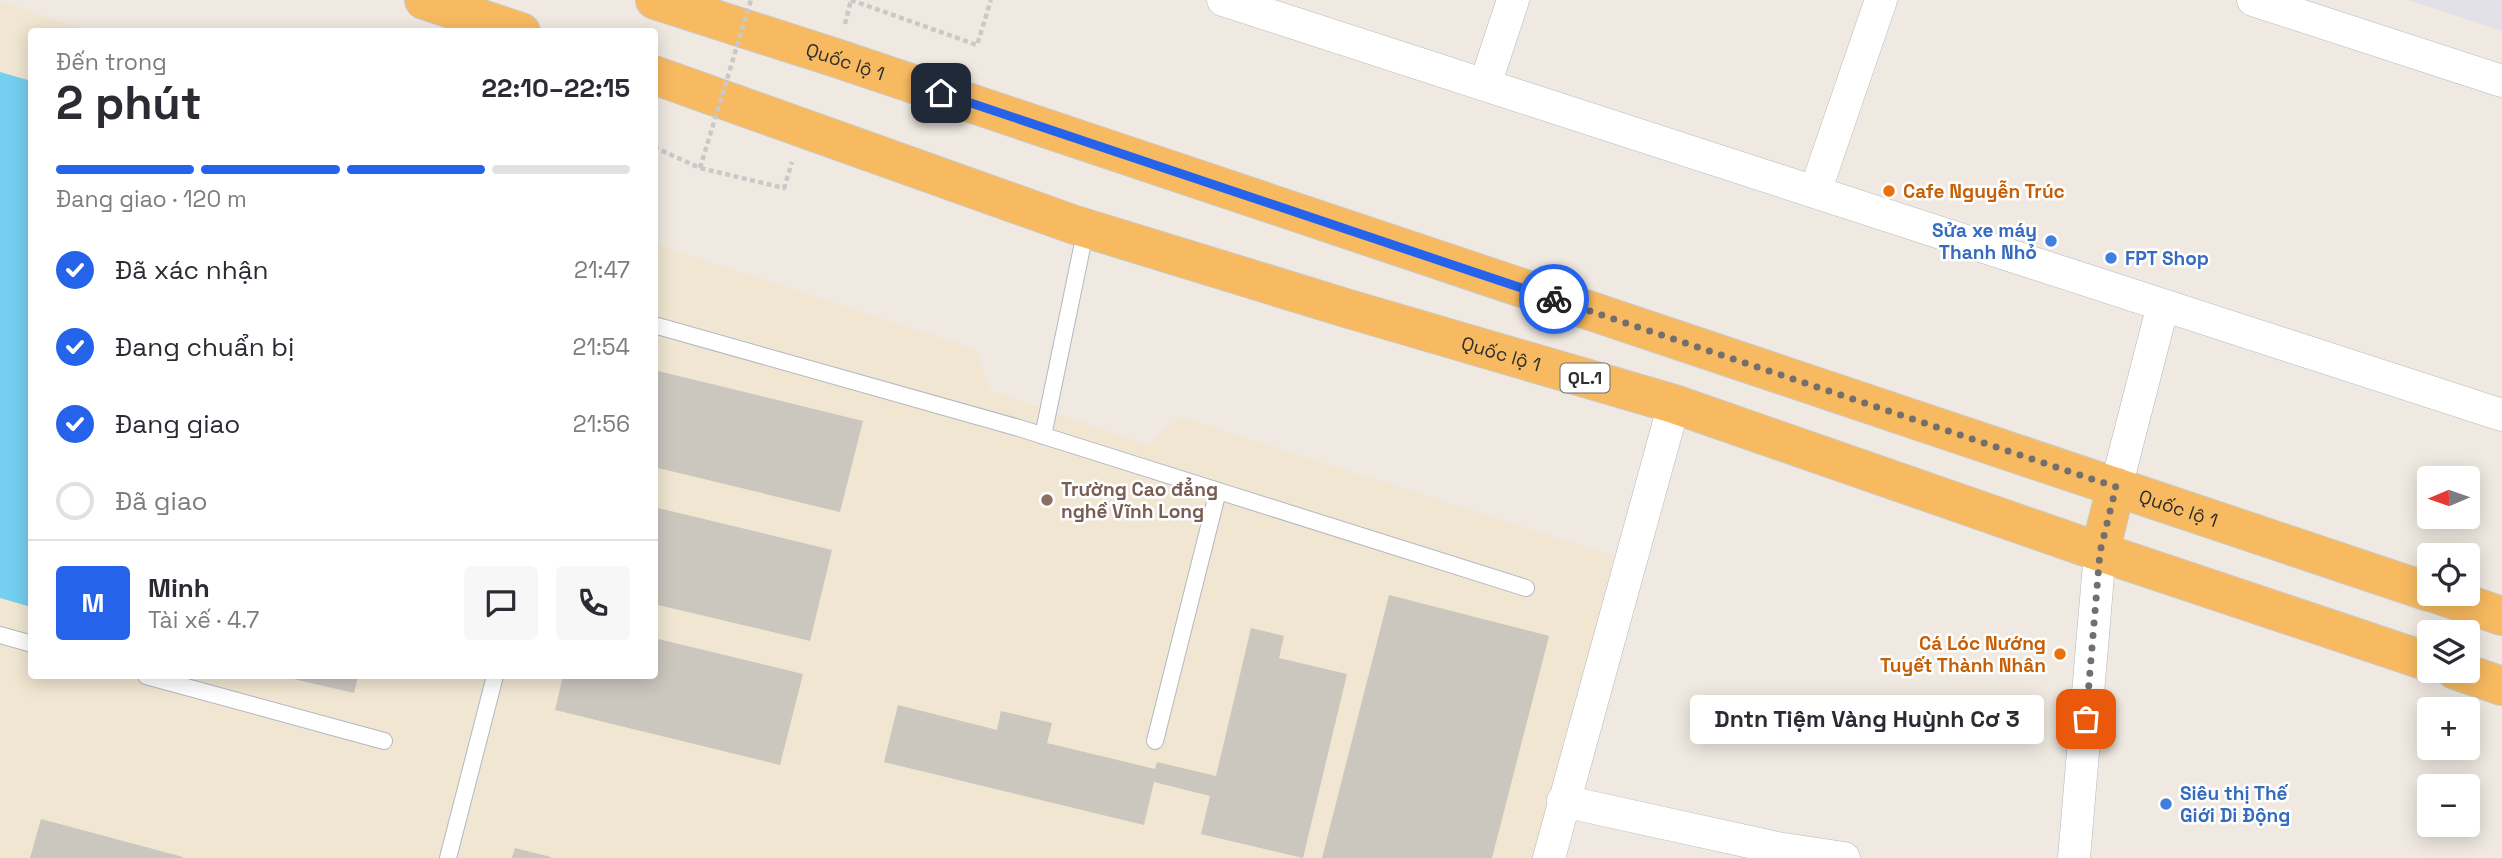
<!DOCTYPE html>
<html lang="vi">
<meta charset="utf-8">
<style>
:root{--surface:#fff;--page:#f7f7f7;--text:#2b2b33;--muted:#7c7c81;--line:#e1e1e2;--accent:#2563eb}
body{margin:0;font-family:"Space Grotesk",sans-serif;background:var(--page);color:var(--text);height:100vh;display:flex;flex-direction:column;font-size:26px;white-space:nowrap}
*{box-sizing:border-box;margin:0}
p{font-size:23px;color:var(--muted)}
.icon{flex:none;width:38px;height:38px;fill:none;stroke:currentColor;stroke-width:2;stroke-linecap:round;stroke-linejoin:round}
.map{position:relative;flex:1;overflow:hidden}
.sheet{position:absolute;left:28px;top:28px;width:630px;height:651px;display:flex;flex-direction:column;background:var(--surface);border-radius:7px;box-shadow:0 4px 18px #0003}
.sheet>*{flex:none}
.needle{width:46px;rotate:268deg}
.controls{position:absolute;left:2417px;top:466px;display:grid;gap:14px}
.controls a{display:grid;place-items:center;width:63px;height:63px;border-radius:7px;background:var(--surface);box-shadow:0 4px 18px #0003;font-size:35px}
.pin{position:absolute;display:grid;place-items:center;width:60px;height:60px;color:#fff;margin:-30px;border-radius:14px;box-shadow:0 4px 10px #0006}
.courier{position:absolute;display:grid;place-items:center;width:70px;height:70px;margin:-35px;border:5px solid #2563eb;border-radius:50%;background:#fff;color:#222;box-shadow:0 2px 9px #0007}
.bubble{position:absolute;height:49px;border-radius:7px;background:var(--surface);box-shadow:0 4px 18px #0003;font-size:23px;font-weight:700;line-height:49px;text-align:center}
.head em{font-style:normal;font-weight:700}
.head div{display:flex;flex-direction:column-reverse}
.head{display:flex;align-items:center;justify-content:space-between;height:119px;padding:0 28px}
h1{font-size:46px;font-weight:700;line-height:52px}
.bar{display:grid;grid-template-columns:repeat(4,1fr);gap:10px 7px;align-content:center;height:84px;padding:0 28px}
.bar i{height:9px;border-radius:5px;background:var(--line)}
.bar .current{background:var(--accent)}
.bar p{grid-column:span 4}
.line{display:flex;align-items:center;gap:18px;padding:0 28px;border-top:2px solid var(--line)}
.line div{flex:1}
.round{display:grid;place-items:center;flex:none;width:74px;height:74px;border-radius:7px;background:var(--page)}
ol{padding:0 28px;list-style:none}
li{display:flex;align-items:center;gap:21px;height:77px}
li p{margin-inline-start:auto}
li .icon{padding:7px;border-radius:50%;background:var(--accent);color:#fff;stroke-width:4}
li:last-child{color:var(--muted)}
li i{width:38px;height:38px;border:4px solid var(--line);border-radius:50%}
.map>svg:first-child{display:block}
.industrial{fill:#e3e1e8}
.education{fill:#f0e6d1}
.water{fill:#75cff0}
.building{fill:#cbc7bf}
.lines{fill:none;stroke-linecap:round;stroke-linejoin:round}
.service-casing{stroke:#b4b7c1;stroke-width:18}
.minor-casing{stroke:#b4b7c1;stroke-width:33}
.trunk-casing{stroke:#c9c9c9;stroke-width:40}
.path{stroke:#c9c9c9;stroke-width:4.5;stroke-dasharray:5 3.5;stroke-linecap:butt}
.service{stroke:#fff;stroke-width:16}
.minor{stroke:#fff;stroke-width:32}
.trunk{stroke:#f8ba60;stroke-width:38}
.path-bridge{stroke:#c9c9c9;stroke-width:4.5;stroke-dasharray:5 3.5;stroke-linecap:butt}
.done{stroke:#726f6d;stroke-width:7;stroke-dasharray:0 12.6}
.route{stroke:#2563eb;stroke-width:9}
.food-dot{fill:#e8710a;stroke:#fff;stroke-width:2.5}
.shop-dot{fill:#3f7fe0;stroke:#fff;stroke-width:2.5}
.education-dot{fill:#8d6e63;stroke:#fff;stroke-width:2.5}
.labels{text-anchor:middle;stroke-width:5;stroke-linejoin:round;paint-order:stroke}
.shield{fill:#fff;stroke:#6d6d6d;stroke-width:2}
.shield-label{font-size:18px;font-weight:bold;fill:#2e2e2e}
.street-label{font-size:19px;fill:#2e2e2e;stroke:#fff}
.food-label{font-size:19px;font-weight:bold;fill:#c56008;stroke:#fff;text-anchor:start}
.shop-label{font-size:19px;font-weight:bold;fill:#366cbe;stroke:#fff;text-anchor:start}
.education-label{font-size:19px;font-weight:bold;fill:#785e54;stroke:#fff;text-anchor:start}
</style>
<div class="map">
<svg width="2502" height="858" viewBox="0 0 2502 858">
<rect width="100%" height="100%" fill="#efe9e1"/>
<path class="industrial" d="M2408,0H2502V31Z"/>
<path class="education" d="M0,1L90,31L32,32V676H654L655,244L975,349L991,391L1148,445L1180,417L1614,556L1537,858H0Z"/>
<path class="water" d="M0,72L31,81V607L0,598Z"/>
<path class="building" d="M654,370L863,421L840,512L654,467Z
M654,507L832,550L810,641L654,604Z
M1389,595L1549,636L1492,858H1322Z
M1251,628L1284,636L1279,658L1347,674L1303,858L1201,834L1210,796L1154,782L1144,825L884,762L898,705L997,730L1001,711L1052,723L1047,743L1155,769L1157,762L1216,776Z
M654,638L803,674L780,765L555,710L563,676H654Z
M285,677V676H358L354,693Z
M41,819L183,857V858H30Z
M515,848L551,857V858H512Z"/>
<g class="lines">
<g class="service-casing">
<path id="service" d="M654,325L1019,428L1526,588
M1043,436L1086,228
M0,635L32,644
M146,676L384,741
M1155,741L1218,491
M448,858L495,676"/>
</g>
<g class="minor-casing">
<path id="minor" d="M1223,0L2502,415
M2253,0L2502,81
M1485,85L1513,0
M1815,192L1881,0
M2116,487L2163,305
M1563,801L1777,848L1844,858
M1549,858L1674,404
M2074,858L2100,552"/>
</g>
<g class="trunk-casing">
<g id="trunk">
<path d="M424,0L521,32"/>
<path id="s1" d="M655,0L836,58L2429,592"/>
<path id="s2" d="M654,75L1072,224L1349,309L1674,404L2100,552L2429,662"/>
<path d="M2100,552L2116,487"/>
<path d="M2434,593L2502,616"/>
<path d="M2455,670L2502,686"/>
</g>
</g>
<path class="path" d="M851,0L977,45L991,0
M845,24L851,0
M654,147L700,168L784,188L792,162"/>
<use href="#service" class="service"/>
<use href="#minor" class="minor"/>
<use href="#trunk" class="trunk"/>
<path class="path-bridge" d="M700,168L751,0"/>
</g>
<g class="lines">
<path class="done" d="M1554,299L2116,487L2100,552L2086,719"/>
<path class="route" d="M941,93L1554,299"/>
</g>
<g class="food-dot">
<circle cx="1889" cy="191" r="7"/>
<circle cx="2060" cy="654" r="7"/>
</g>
<g class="shop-dot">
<circle cx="2051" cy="241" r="7"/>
<circle cx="2111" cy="258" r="7"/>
<circle cx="2166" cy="804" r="7"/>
</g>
<circle class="education-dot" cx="1047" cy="500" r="7"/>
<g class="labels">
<rect class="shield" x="1560.5" y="363.5" width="49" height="29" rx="5"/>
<g class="shield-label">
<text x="1585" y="384">QL.1</text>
</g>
<g class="street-label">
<text dy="7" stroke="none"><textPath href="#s1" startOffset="200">Quốc lộ 1</textPath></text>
<text dy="7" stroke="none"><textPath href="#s2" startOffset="892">Quốc lộ 1</textPath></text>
<text dy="7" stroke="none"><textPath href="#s1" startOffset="1606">Quốc lộ 1</textPath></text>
</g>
<g class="food-label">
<text x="1903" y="198">Cafe Nguyễn Trúc</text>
<text x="2046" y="650" text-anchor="end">Cá Lóc Nướng<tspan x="2046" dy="22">Tuyết Thành Nhân</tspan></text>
</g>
<g class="shop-label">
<text x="2037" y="237" text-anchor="end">Sửa xe máy<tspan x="2037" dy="22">Thanh Nhỏ</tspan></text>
<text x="2125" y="265">FPT Shop</text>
<text x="2180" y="800">Siêu thị Thế<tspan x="2180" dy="22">Giới Di Động</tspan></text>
</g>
<g class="education-label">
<text x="1061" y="496">Trường Cao đẳng<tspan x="1061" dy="22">nghề Vĩnh Long</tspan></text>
</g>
</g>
</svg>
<div class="controls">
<a><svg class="needle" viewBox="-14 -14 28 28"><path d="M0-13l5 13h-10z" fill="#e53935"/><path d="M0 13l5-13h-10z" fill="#7c7c81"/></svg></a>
<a><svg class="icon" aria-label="locate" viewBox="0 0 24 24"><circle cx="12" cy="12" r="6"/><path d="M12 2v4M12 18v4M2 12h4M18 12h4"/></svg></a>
<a><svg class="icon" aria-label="layers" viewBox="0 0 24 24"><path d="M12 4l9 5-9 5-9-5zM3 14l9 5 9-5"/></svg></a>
<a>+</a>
<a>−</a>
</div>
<div class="pin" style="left:2086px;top:719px;background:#ea580c"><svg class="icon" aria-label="bag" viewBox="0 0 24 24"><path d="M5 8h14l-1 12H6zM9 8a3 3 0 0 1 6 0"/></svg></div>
<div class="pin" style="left:941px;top:93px;background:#1f2937"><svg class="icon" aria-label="home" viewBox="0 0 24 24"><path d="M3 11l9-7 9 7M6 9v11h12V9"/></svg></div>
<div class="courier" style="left:1554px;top:299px"><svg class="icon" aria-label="bike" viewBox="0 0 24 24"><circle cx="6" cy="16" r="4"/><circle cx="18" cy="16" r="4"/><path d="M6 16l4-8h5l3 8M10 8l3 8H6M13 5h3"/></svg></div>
<div class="bubble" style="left:1690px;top:695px;width:354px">Dntn Tiệm Vàng Huỳnh Cơ 3</div>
<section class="sheet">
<div class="head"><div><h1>2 phút</h1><p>Đến trong</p></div><em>22:10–22:15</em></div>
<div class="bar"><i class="current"></i><i class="current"></i><i class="current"></i><i></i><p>Đang giao · 120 m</p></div>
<ol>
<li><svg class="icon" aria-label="check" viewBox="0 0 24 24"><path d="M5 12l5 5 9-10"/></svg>Đã xác nhận<p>21:47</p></li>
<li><svg class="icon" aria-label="check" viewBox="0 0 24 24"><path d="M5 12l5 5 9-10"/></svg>Đang chuẩn bị<p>21:54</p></li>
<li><svg class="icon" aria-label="check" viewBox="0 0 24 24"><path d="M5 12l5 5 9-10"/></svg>Đang giao<p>21:56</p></li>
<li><i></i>Đã giao</li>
</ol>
<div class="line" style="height:126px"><b class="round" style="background:var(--accent);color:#fff">M</b><div><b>Minh</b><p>Tài xế · 4.7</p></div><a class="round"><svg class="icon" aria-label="chat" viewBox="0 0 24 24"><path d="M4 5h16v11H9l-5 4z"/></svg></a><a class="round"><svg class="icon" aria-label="phone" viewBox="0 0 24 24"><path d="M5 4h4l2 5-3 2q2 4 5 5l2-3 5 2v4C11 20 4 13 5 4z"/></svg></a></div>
</section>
</div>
